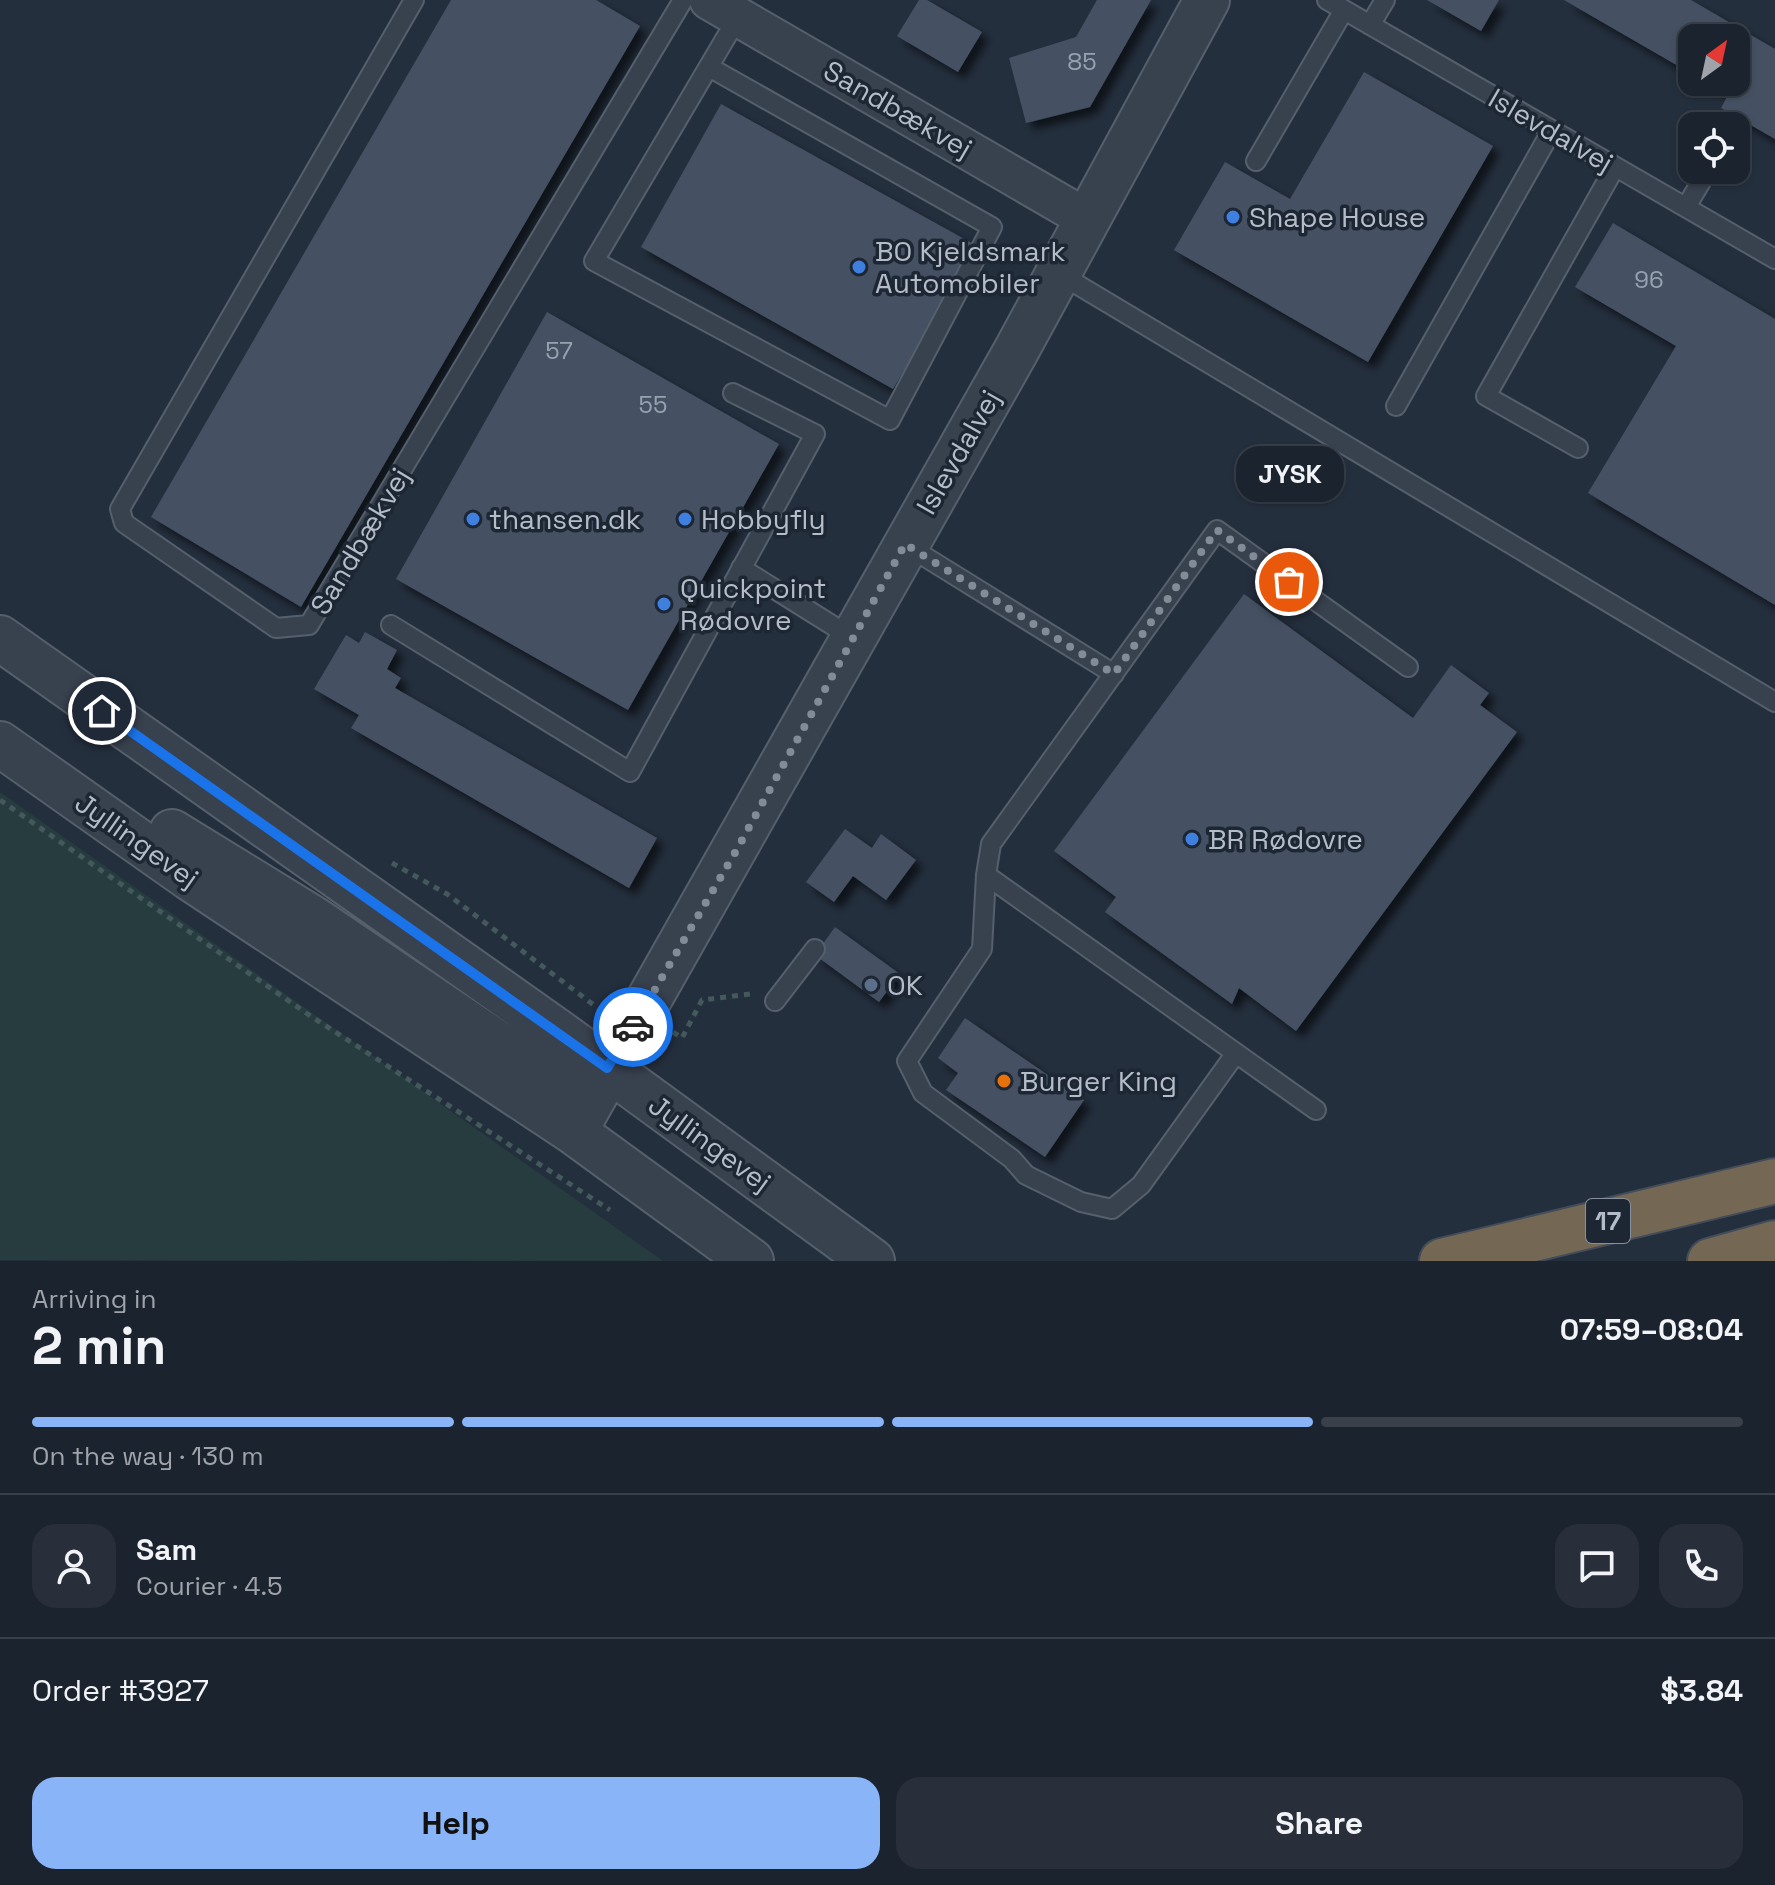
<!DOCTYPE html>
<meta charset="utf-8">
<style>
:root{--surface:#1b232e;--page:#282f3a;--text:#f1f3f6;--muted:#a0a4aa;--line:#39404a;--accent:#8ab4f8}
body{margin:0;font-family:"Space Grotesk",sans-serif;background:var(--page);color:var(--text);height:100vh;display:flex;flex-direction:column;font-size:30px;white-space:nowrap}
*{box-sizing:border-box;margin:0}
p{font-size:26px;color:var(--muted)}
.icon{flex:none;width:44px;height:44px;fill:none;stroke:currentColor;stroke-width:2;stroke-linecap:round;stroke-linejoin:round}
.map{position:relative;height:1261px;overflow:hidden}
.panel{display:flex;flex-direction:column;background:var(--surface);flex:1}
.panel>*{flex:none}
.needle{width:52px;rotate:33deg}
.controls{position:absolute;left:1678px;top:24px;display:grid;gap:16px}
.controls a{display:grid;place-items:center;width:72px;height:72px;border-radius:16px;background:var(--surface);box-shadow:0 2px 6px #0004,0 0 0 2px var(--line);font-size:40px}
.pin{position:absolute;display:grid;place-items:center;width:68px;height:68px;color:#fff;margin:-34px;border:4px solid #fff;border-radius:50%;box-shadow:0 2px 8px #0007}
.courier{position:absolute;display:grid;place-items:center;width:80px;height:80px;margin:-40px;border:6px solid #1a73e8;border-radius:50%;background:#fff;color:#222;box-shadow:0 2px 10px #0007}
.bubble{position:absolute;height:56px;border-radius:24px;background:var(--surface);box-shadow:0 2px 6px #0004,0 0 0 2px var(--line);font-size:26px;font-weight:600;line-height:56px;text-align:center}
.overview em{font-style:normal;font-weight:600}
.overview div{display:flex;flex-direction:column-reverse}
.overview{display:flex;align-items:center;justify-content:space-between;height:136px;padding:0 32px}
h1{font-size:52px;font-weight:600;line-height:60px}
.bar{display:grid;grid-template-columns:repeat(4,1fr);gap:12px 8px;align-content:center;height:96px;padding:0 32px}
.bar i{height:10px;border-radius:6px;background:var(--line)}
.bar .active{background:var(--accent)}
.bar p{grid-column:span 4}
.line{display:flex;align-items:center;gap:20px;padding:0 32px;border-top:2px solid var(--line)}
.line div{flex:1}
.round{display:grid;place-items:center;flex:none;width:84px;height:84px;border-radius:24px;background:var(--page)}
.primary-button{display:flex;gap:16px;margin-top:auto;padding:16px 32px}
.primary-button a{flex:1;height:92px;border-radius:24px;background:var(--accent);color:#111;font-size:32px;font-weight:600;line-height:92px;text-align:center}
.primary-button a+a{background:var(--page);color:var(--text)}
.map>svg:first-child{display:block}
.green{fill:#263c3f}
.building{fill:#455162;filter:url(#shadow)}
.lines{fill:none;stroke-linecap:round;stroke-linejoin:round}
.service-casing{stroke:#565f6c;stroke-width:22}
.minor-casing{stroke:#565f6c;stroke-width:42}
.tertiary-casing{stroke:#565f6c;stroke-width:48}
.motorway-casing{stroke:#434c59;stroke-width:48}
.path{stroke:#44595c;stroke-width:5;stroke-dasharray:6 6;stroke-linecap:butt}
.service{stroke:#38414e;stroke-width:18}
.minor{stroke:#38414e;stroke-width:38}
.tertiary{stroke:#38414e;stroke-width:44}
.motorway{stroke:#746855;stroke-width:44}
.done{stroke:#828b98;stroke-width:8;stroke-dasharray:0 14.4}
.route{stroke:#1a73e8;stroke-width:10}
.shop-dot{fill:#3f7fe0;stroke:#1d2633;stroke-width:3}
.service-dot{fill:#5c6f8a;stroke:#1d2633;stroke-width:3}
.food-dot{fill:#e8710a;stroke:#1d2633;stroke-width:3}
.labels{text-anchor:middle;stroke-width:7;stroke-linejoin:round;paint-order:stroke}
.number-label{font-size:24px;fill:#98a1af}
.shield{fill:#1d2633;stroke:#878f9c;stroke-width:2}
.shield-label{font-size:26px;font-weight:bold;fill:#b4bcc9}
.street-label{font-size:28px;fill:#b4bcc9;stroke:#1d2633}
.poi-label{font-size:28px;fill:#b4bcc9;stroke:#1d2633;text-anchor:start}
</style>
<div class="map">
<svg width="1775" height="1261" viewBox="0 0 1775 1261">
<defs>
<filter id="shadow"><feDropShadow dx="7" dy="7" stdDeviation="4" flood-color="#0009"/></filter>
</defs>
<rect width="100%" height="100%" fill="#242f3e"/>
<path class="green" d="M0,792L663,1261L0,1260Z"/>
<path class="building" d="M451,0H596L640,26L301,607L151,517Z
M919,0H927L982,32L958,72L897,36Z
M1097,0H1151L1090,107L1026,123L1009,58L1076,37Z
M1427,0H1499L1481,31Z
M1564,0H1691L1775,49V139L1721,108L1728,95L1705,82H1736V38H1692V74Z
M1364,72L1493,146L1368,362L1174,250L1225,162L1290,199Z
M721,104L977,246L893,389L641,247Z
M1613,223L1775,319V605L1588,493L1676,346L1575,287Z
M547,312L779,444L628,710L396,579Z
M1244,594L1413,718L1451,665L1489,693L1480,705L1517,732L1296,1031L1239,988L1232,1004L1105,912L1116,897L1054,851Z
M365,632L397,650L387,669L401,678L395,688L657,838L629,888L351,728L359,715L314,689L346,635L359,643Z
M845,829L872,848L881,834L916,860L886,900L853,876L834,902L806,882Z
M835,927L900,974L879,1002L815,955Z
M965,1018L1084,1100L1045,1157L946,1090L958,1073L938,1058Z"/>
<g class="lines">
<g class="service-casing">
<path id="service" d="M414,0L120,509L124,523L276,628L309,625L683,0
M1327,0L1775,259
M1370,25L1385,0
M709,67L992,227L890,420L594,261L738,17
M1256,161L1344,10
M1686,207L1708,170
M1058,273L1775,702
M1396,406L1552,130
M1578,448L1486,396L1615,167
M906,545L1114,674
M741,568L851,637
M391,625L630,772L815,434L733,393
M986,875L982,949L907,1061L923,1093L1012,1159L1026,1175L1081,1202L1112,1209L1141,1185L1236,1053
M775,1001L815,949
M1316,1110L986,875L991,844L1217,530L1408,667"/>
</g>
<g class="minor-casing">
<path id="minor" d="M709,0L1087,219"/>
</g>
<g class="tertiary-casing">
<path id="tertiary" d="M0,638L558,1032L872,1261
M0,744L190,878L574,1132L751,1261
M172,832L312,918L497,1043L563,1083L587,1081L607,1068
M574,1132L1016,351L1207,0"/>
</g>
<g class="motorway-casing">
<path id="motorway" d="M1442,1261L1775,1181
M1710,1261L1775,1243"/>
</g>
<path class="path" d="M0,800L309,1015L610,1210
M392,863L447,894L599,1009
M673,1032L682,1038L702,1000L750,994"/>
<use href="#service" class="service"/>
<use href="#minor" class="minor"/>
<use href="#tertiary" class="tertiary"/>
<use href="#motorway" class="motorway"/>
</g>
<g class="lines">
<path class="done" d="M633,1027L736,851L905,544L1114,674L1217,530L1289,582"/>
<path class="route" d="M102,711L607,1068L633,1027"/>
</g>
<g class="shop-dot">
<circle cx="1233" cy="217" r="8"/>
<circle cx="859" cy="267" r="8"/>
<circle cx="473" cy="519" r="8"/>
<circle cx="685" cy="519" r="8"/>
<circle cx="664" cy="604" r="8"/>
<circle cx="1192" cy="839" r="8"/>
</g>
<circle class="service-dot" cx="871" cy="985" r="8"/>
<circle class="food-dot" cx="1004" cy="1081" r="8"/>
<g class="labels">
<g class="number-label">
<text x="1082" y="70">85</text>
<text x="1649" y="288">96</text>
<text x="559" y="359">57</text>
<text x="653" y="413">55</text>
</g>
<rect class="shield" x="1586" y="1199" width="44" height="44" rx="6"/>
<g class="shield-label">
<text x="1608" y="1230">17</text>
</g>
<g class="street-label">
<text transform="translate(898 109) rotate(30)" y="10">Sandbækvej</text>
<text transform="translate(1551 130) rotate(30)" y="10">Islevdalvej</text>
<text transform="translate(958 452) rotate(-60)" y="10">Islevdalvej</text>
<text transform="translate(360 541) rotate(-59)" y="10">Sandbækvej</text>
<text transform="translate(137 840) rotate(35)" y="10">Jyllingevej</text>
<text transform="translate(710 1143) rotate(36)" y="10">Jyllingevej</text>
</g>
<g class="poi-label">
<text x="1249" y="227">Shape House</text>
<text x="875" y="261">BO Kjeldsmark<tspan x="875" dy="32">Automobiler</tspan></text>
<text x="489" y="529">thansen.dk</text>
<text x="701" y="529">Hobbyfly</text>
<text x="680" y="598">Quickpoint<tspan x="680" dy="32">Rødovre</tspan></text>
<text x="1208" y="849">BR Rødovre</text>
<text x="887" y="995">OK</text>
<text x="1020" y="1091">Burger King</text>
</g>
</g>
</svg>
<div class="controls">
<a><svg class="needle" viewBox="-14 -14 28 28"><path d="M0-13l5 13h-10z" fill="#e53935"/><path d="M0 13l5-13h-10z" fill="#a0a4aa"/></svg></a>
<a><svg class="icon" aria-label="locate" viewBox="0 0 24 24"><circle cx="12" cy="12" r="6"/><path d="M12 2v4M12 18v4M2 12h4M18 12h4"/></svg></a>
</div>
<div class="pin" style="left:1289px;top:582px;background:#ea580c"><svg class="icon" aria-label="bag" viewBox="0 0 24 24"><path d="M5 8h14l-1 12H6zM9 8a3 3 0 0 1 6 0"/></svg></div>
<div class="pin" style="left:102px;top:711px;background:#1f2937"><svg class="icon" aria-label="home" viewBox="0 0 24 24"><path d="M3 11l9-7 9 7M6 9v11h12V9"/></svg></div>
<div class="courier" style="left:633px;top:1027px"><svg class="icon" aria-label="car" viewBox="0 0 24 24"><path d="M5 17H2v-5l4-1 3-4h7l3 4 3 1v5h-3M9 17h6M6 11h13"/><circle cx="7" cy="17" r="2"/><circle cx="17" cy="17" r="2"/></svg></div>
<div class="bubble" style="left:1236px;top:446px;width:108px">JYSK</div>
</div>
<section class="panel">
<div class="overview"><div><h1>2 min</h1><p>Arriving in</p></div><em>07:59–08:04</em></div>
<div class="bar"><i class="active"></i><i class="active"></i><i class="active"></i><i></i><p>On the way · 130 m</p></div>
<div class="line" style="height:144px"><a class="round"><svg class="icon" aria-label="person" viewBox="0 0 24 24"><circle cx="12" cy="8" r="4"/><path d="M4 21q1-7 8-7t8 7"/></svg></a><div><b>Sam</b><p>Courier · 4.5</p></div><a class="round"><svg class="icon" aria-label="chat" viewBox="0 0 24 24"><path d="M4 5h16v11H9l-5 4z"/></svg></a><a class="round"><svg class="icon" aria-label="phone" viewBox="0 0 24 24"><path d="M5 4h4l2 5-3 2q2 4 5 5l2-3 5 2v4C11 20 4 13 5 4z"/></svg></a></div>
<div class="line" style="height:104px"><div>Order #3927</div><b>$3.84</b></div>
<div class="primary-button"><a>Help</a><a>Share</a></div>
</section>
